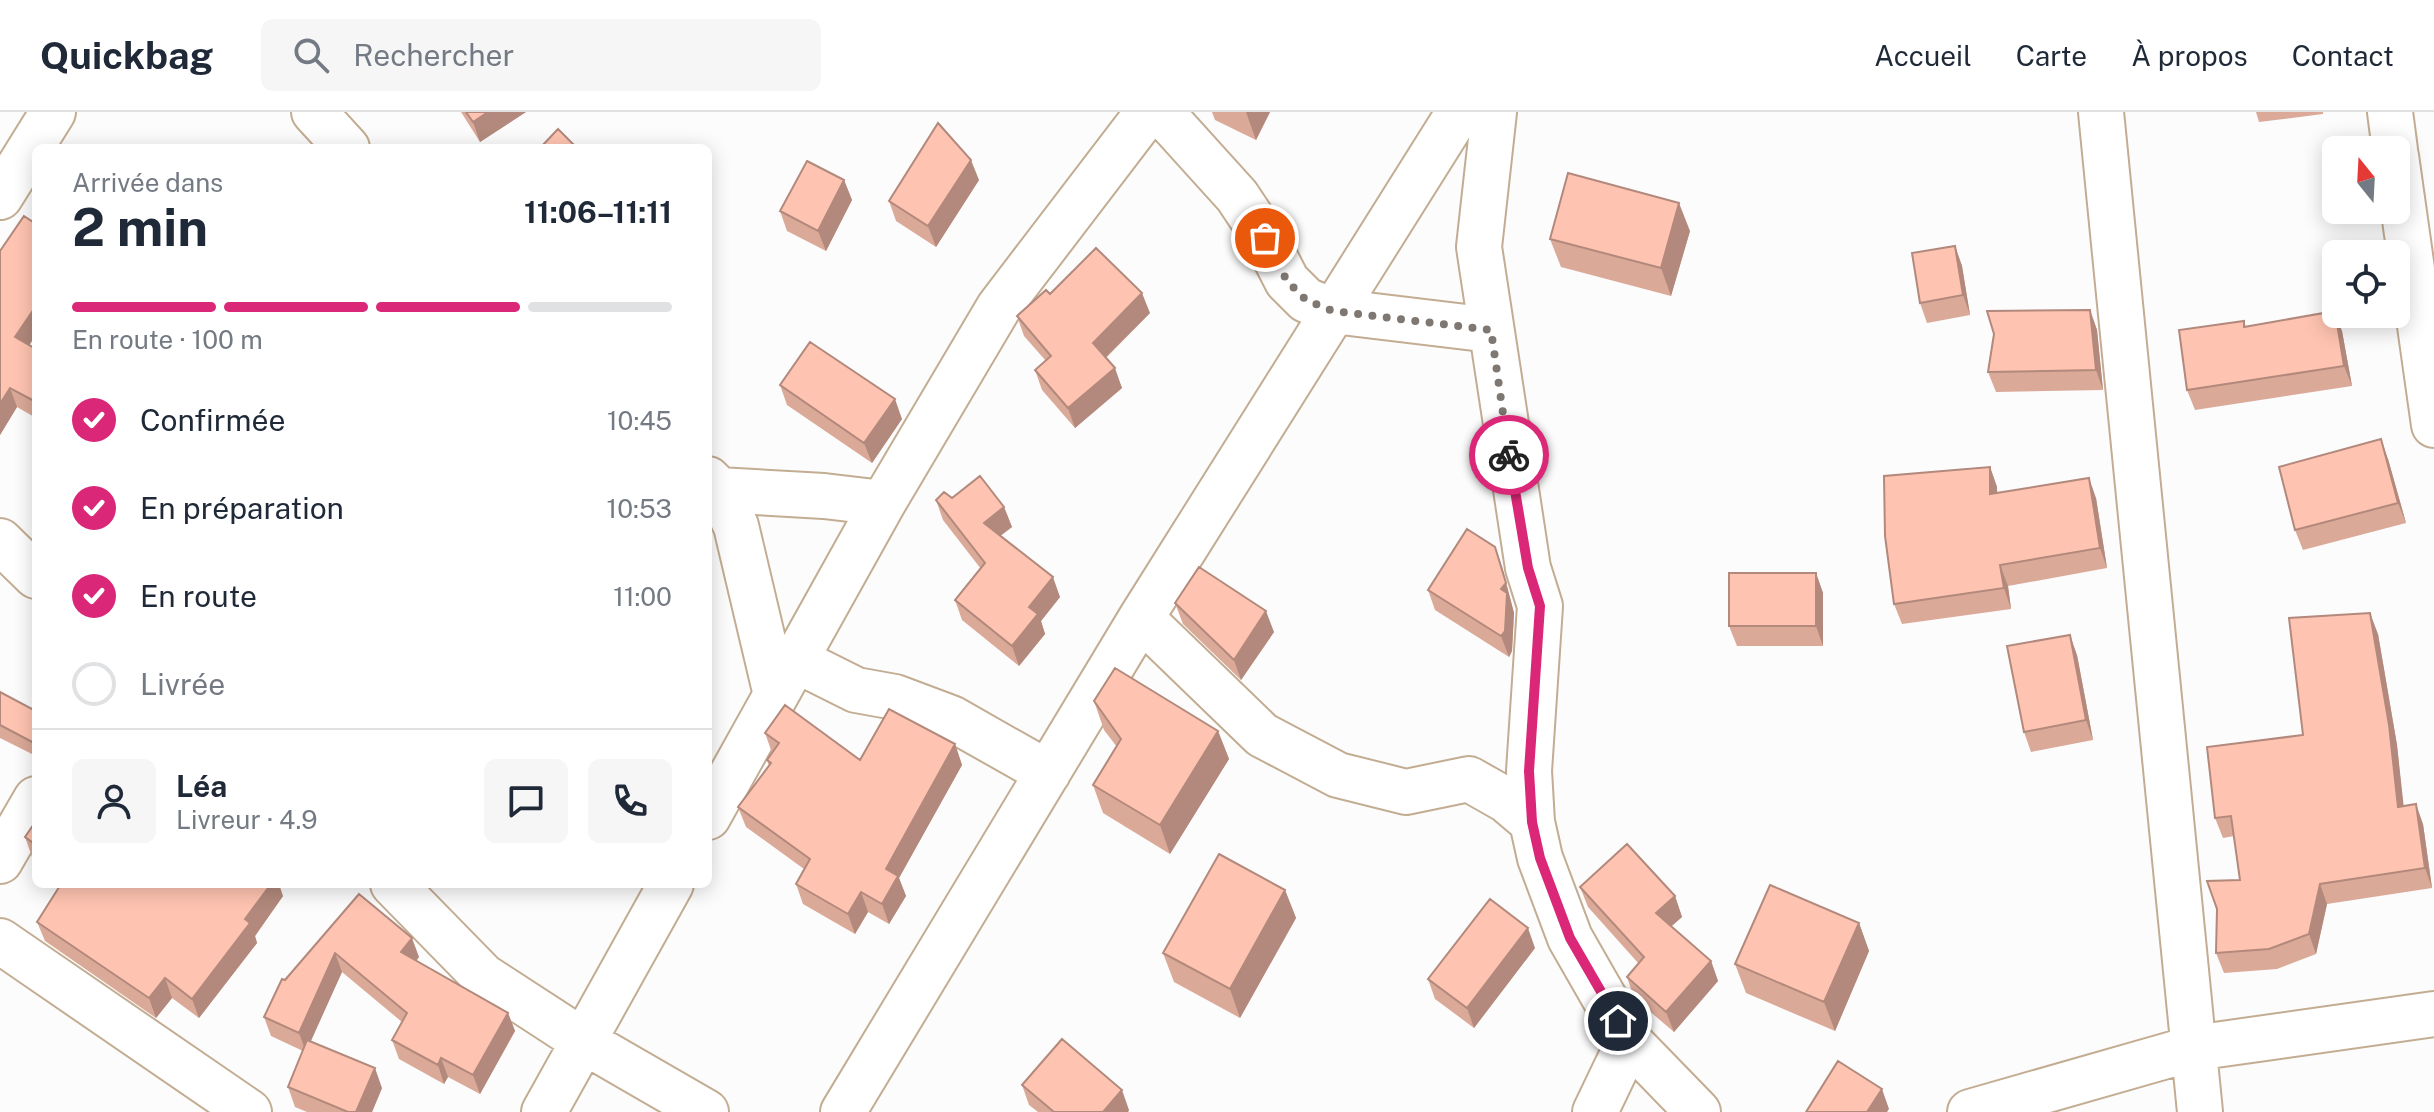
<!DOCTYPE html>
<html lang="fr">
<meta charset="utf-8">
<style>
:root{--surface:#fff;--page:#f6f6f7;--text:#1f2937;--muted:#747a83;--line:#e0e1e3;--accent:#db2777}
body{margin:0;font-family:"Public Sans",sans-serif;background:var(--page);color:var(--text);height:100vh;display:flex;flex-direction:column;font-size:30px;white-space:nowrap}
*{box-sizing:border-box;margin:0}
p{font-size:26px;color:var(--muted)}
.icon{flex:none;width:44px;height:44px;fill:none;stroke:currentColor;stroke-width:2;stroke-linecap:round;stroke-linejoin:round}
.map{position:relative;flex:1;overflow:hidden}
.details{position:absolute;left:32px;top:32px;width:680px;height:744px;display:flex;flex-direction:column;background:var(--surface);border-radius:12px;box-shadow:0 4px 20px #0003}
.details>*{flex:none}
.needle{width:52px;rotate:342deg}
.buttons{position:absolute;left:2322px;top:24px;display:grid;gap:16px}
.buttons a{display:grid;place-items:center;width:88px;height:88px;border-radius:12px;background:var(--surface);box-shadow:0 4px 20px #0003;font-size:40px}
.pin{position:absolute;display:grid;place-items:center;width:68px;height:68px;color:#fff;margin:-34px;border:4px solid #fff;border-radius:50%;box-shadow:0 2px 8px #0007}
.courier{position:absolute;display:grid;place-items:center;width:80px;height:80px;margin:-40px;border:6px solid #db2777;border-radius:50%;background:#fff;color:#222;box-shadow:0 2px 10px #0007}
.overview em{font-style:normal;font-weight:700}
.overview div{display:flex;flex-direction:column-reverse}
.overview{display:flex;align-items:center;justify-content:space-between;height:136px;padding:0 40px}
h1{font-size:52px;font-weight:700;line-height:60px}
.bar{display:grid;grid-template-columns:repeat(4,1fr);gap:12px 8px;align-content:center;height:96px;padding:0 40px}
.bar i{height:10px;border-radius:6px;background:var(--line)}
.bar .on{background:var(--accent)}
.bar p{grid-column:span 4}
.line{display:flex;align-items:center;gap:20px;padding:0 40px;border-top:2px solid var(--line)}
.line div{flex:1}
.round{display:grid;place-items:center;flex:none;width:84px;height:84px;border-radius:12px;background:var(--page)}
ol{padding:0 40px;list-style:none}
li{display:flex;align-items:center;gap:24px;height:88px}
li p{margin-inline-start:auto}
li .icon{padding:8px;border-radius:50%;background:var(--accent);color:#fff;stroke-width:4}
li:last-child{color:var(--muted)}
li i{width:44px;height:44px;border:4px solid var(--line);border-radius:50%}
header{display:flex;align-items:center;gap:48px;box-sizing:border-box;height:112px;padding:0 40px;background:var(--surface);border-bottom:2px solid var(--line)}
header strong{font-size:38px}
nav{display:flex;gap:44px;margin-inline-start:auto;font-size:28px}
.search{width:560px;height:72px;background:var(--page);display:flex;align-items:center;gap:20px;box-sizing:border-box;padding:0 28px;border-radius:12px;color:var(--muted);font-size:30px}
.map>svg:first-child{display:block}
.lines{fill:none;stroke-linecap:round;stroke-linejoin:round}
.minor-casing{stroke:#c3ad92;stroke-width:48}
.minor{stroke:#fff;stroke-width:44}
.wall{fill:#dba998}
.shaded-wall{fill:#b2897c}
.building{fill:#ffc4b1;stroke:#b2897c;stroke-width:2}
.done{stroke:#7f7872;stroke-width:8;stroke-dasharray:0 14.4}
.route{stroke:#db2777;stroke-width:10}
</style>
<header>
<strong>Quickbag</strong>
<div class="search"><svg class="icon" aria-label="search" viewBox="0 0 24 24"><circle cx="10" cy="10" r="6"/><path d="M15 15l6 6"/></svg>Rechercher</div>
<nav><a>Accueil</a><a>Carte</a><a>À propos</a><a>Contact</a></nav>
</header>
<div class="map">
<svg width="2434" height="1000" viewBox="0 0 2434 1000">
<rect width="100%" height="100%" fill="#fcfcfc"/>
<g class="lines">
<g class="minor-casing">
<path id="minor" d="M314,0L347,36
M1161,0L1237,84L1265,126L1287,169L1306,188L1333,199L1491,218
M1494,0L1479,135L1528,456L1540,494L1529,659L1532,710L1540,746L1570,826L1629,929L1698,1000
M2101,0L2200,1000
M2390,0L2395,38
M2396,44L2434,313
M0,85L53,0
M708,367L719,378L736,414L776,583
M719,378L824,384L883,391
M0,429L36,464
M1141,506L1262,623L1338,663L1406,680L1469,667L1506,688L1532,710
M796,548L856,578L895,585L951,606L1048,661
M708,705L883,391L999,195L1148,0
M0,749L36,687
M393,772L483,864L583,929L706,1000
M0,829L249,1000
M544,1000L671,772
M843,1000L1141,506L1459,0
M1595,1000L1629,929
M1970,1000L2194,936L2434,902"/>
</g>
<use href="#minor" class="minor"/>
</g>
<path class="wall" d="M461,0H526L480,30Z
M1212,0H1270L1256,28L1215,8Z
M2256,0H2323V2L2259,10Z
M844,68L852,88L826,139L787,119L780,99Z
M979,68L936,135L896,109L889,89Z
M1690,119L1671,184L1561,155L1550,127Z
M1955,134L1962,154L1970,203L1927,211L1920,191Z
M0,139L29,234L36,237V306L17,295L0,323Z
M1050,182L1150,201L1106,246L1122,276L1075,316L1042,278L1035,258L1046,249L1024,224L1017,204Z
M2090,198L2097,218L2103,278L1996,280L1988,260Z
M2244,209L2246,215L2342,219L2352,274L2195,298L2187,278Z
M780,273L902,307L872,351L787,293Z
M2388,347L2406,411L2303,438L2295,418Z
M1990,355L1997,375V381L2096,386L2107,456L2008,474L2011,497L1902,512L1894,492Z
M952,386L1004,395L1012,415L1000,424L1060,485L1041,509L1045,522L1019,554L962,508L955,488L981,457L943,408L936,388Z
M1502,455L1514,501L1512,539L1509,545L1435,498L1428,478Z
M1816,461L1823,481V534H1737L1729,514Z
M1175,491L1274,520L1241,568L1183,512Z
M2378,522L2397,633L2403,694L2423,712L2432,776L2327,792L2316,842L2277,857L2224,861L2216,841L2240,768L2234,724L2223,726L2215,706L2303,623Z
M2077,543L2093,628L2031,640L2024,620Z
M0,580L36,599V644L0,626Z
M1094,589L1218,619L1229,647L1170,742L1103,701L1093,673L1117,635L1104,618Z
M765,621L860,648L955,632L962,653L899,766L906,784L889,812L868,800L855,822L803,792L796,772L804,757L746,715L738,695L769,654L767,648L772,641Z
M36,709V748L32,745L25,725Z
M1580,775L1675,784L1682,805L1671,814L1711,849L1718,869L1674,920L1634,886L1627,865L1639,852L1588,795Z
M1285,778L1296,806L1240,906L1174,870L1163,841Z
M359,782L419,845L416,849L508,901L515,919L480,982L448,965L444,972L399,947L392,928L402,910L342,860L310,930L382,976L372,1000H307L295,995L288,975L303,939L271,924L264,905L285,868Z
M283,784L255,824L257,831L199,906L172,886L156,906L45,829L37,810Z
M1859,811L1869,839L1835,919L1746,881L1735,852Z
M1535,836L1474,916L1435,887L1428,867Z
M1022,973L1129,998L1128,1000H1038L1029,993Z"/>
<path class="shaded-wall" d="M488,0H526L480,30L473,10Z
M1246,0H1270L1256,28Z
M971,48L979,68L936,135L928,114Z
M844,68L852,88L826,139L818,119Z
M1679,91L1690,119L1671,184L1661,156Z
M1955,134L1962,154L1970,203L1963,183Z
M1142,181L1150,201L1100,251L1093,231Z
M36,194V223L22,244L15,225Z
M2090,198L2097,218L2103,278L2096,258Z
M2335,199L2342,219L2352,274L2344,254Z
M1115,256L1122,276L1075,316L1068,296Z
M10,276L17,295L0,323V292Z
M895,287L902,307L872,351L864,331Z
M2381,327L2388,347L2406,411L2398,391Z
M1990,355L1997,375L1998,403L1990,382Z
M2089,366L2096,386L2107,456L2100,436Z
M1004,395L1012,415L991,431L984,411Z
M1495,435L1502,455L1514,501L1512,539L1509,545L1501,524V477Z
M2000,453L2008,474L2011,497L2004,476Z
M1816,461L1823,481V534L1816,514Z
M1053,465L1060,485L1041,509L1045,522L1019,554L1012,534L1029,495Z
M1266,499L1274,520L1241,568L1234,548Z
M2370,501L2378,522L2397,633L2406,715L2398,695Z
M2070,523L2077,543L2093,628L2086,608Z
M1218,619L1229,647L1170,742L1160,713Z
M955,632L962,653L899,766L906,784L889,812L882,792L886,757Z
M2416,692L2423,712L2432,776L2425,756Z
M271,772H279L283,784L255,824L257,831L199,906L192,887L245,807Z
M2320,772L2327,792L2316,842L2309,822Z
M1285,778L1296,806L1240,906L1230,877Z
M861,780L868,800L855,822L848,802Z
M1675,784L1682,805L1664,821L1656,801Z
M1859,811L1869,839L1835,919L1824,890Z
M1528,816L1535,836L1474,916L1467,896Z
M412,826L419,845L408,859L401,840Z
M335,841L342,860L306,940L299,921Z
M1711,849L1718,869L1674,920L1666,900Z
M165,866L172,886L156,906L149,886Z
M508,901L515,919L480,982L473,963Z
M441,946L448,965L444,972L438,953Z
M375,956L382,976L372,1000H356Z
M1882,977L1889,997L1887,1000H1867Z
M1122,978L1129,998L1128,1000H1103Z"/>
<path class="building" d="M466,0H488L473,10Z
M938,11L971,48L928,114L889,89Z
M558,17L577,36H540Z
M807,49L844,68L818,119L780,99Z
M1568,61L1679,91L1661,156L1550,127Z
M24,104L36,112V194L15,225L36,237V290L10,276L0,292V139Z
M1955,134L1963,183L1920,191L1912,141Z
M1096,136L1142,181L1093,231L1115,256L1068,296L1035,258L1051,244L1017,204L1046,178L1050,182Z
M2090,198L2096,258L1988,260L1994,222L1987,199Z
M2335,199L2344,254L2187,278L2179,218L2244,209V215Z
M810,230L895,287L864,331L780,273Z
M2381,327L2398,391L2295,418L2279,355Z
M1990,355V382L2089,366L2100,436L2000,453L2004,476L1894,492L1885,424L1884,364Z
M980,364L1004,395L984,411L1053,465L1029,495L1038,502L1012,534L955,488L985,451L936,388L944,380L952,386Z
M1467,417L1495,435L1506,471L1501,477L1507,481L1505,519L1501,524L1428,478Z
M1199,455L1266,499L1234,548L1175,491Z
M1729,461H1816V514H1729Z
M2370,501L2389,613L2398,695L2416,692L2425,756L2320,772L2309,822L2269,837L2216,841L2217,797L2207,769L2240,768L2231,704L2215,706L2207,635L2303,623L2289,506Z
M2070,523L2086,608L2024,620L2007,534Z
M1115,556L1218,619L1160,713L1093,673L1121,627L1094,589Z
M0,580L36,599V632L0,613Z
M785,593L860,648L889,597L955,632L886,757L898,764L882,792L861,780L848,802L796,772L810,747L738,695L771,651L767,648L779,631L765,621Z
M36,709V733L25,725Z
M1627,732L1675,784L1656,801L1711,849L1666,900L1627,865L1644,845L1580,775Z
M1219,742L1285,778L1230,877L1163,841Z
M61,772H271L245,807L250,811L192,887L165,866L149,886L37,810Z
M1770,773L1859,811L1824,890L1735,852Z
M359,782L412,826L401,840L508,901L473,963L441,946L438,953L392,928L407,901L335,841L299,921L264,905L282,867L285,868Z
M1490,787L1528,816L1467,896L1428,867Z
M1062,927L1122,978L1103,1000H1054L1022,973Z
M307,928L375,956L356,1000H348L288,975Z
M1838,949L1882,977L1867,1000H1806Z"/>
<g class="lines">
<path class="done" d="M1265,126L1287,169L1306,188L1333,199L1491,218L1509,343"/>
<path class="route" d="M1509,343L1528,456L1540,494L1529,659L1532,710L1540,746L1570,826L1618,909"/>
</g>
</svg>
<div class="buttons">
<a><svg class="needle" viewBox="-14 -14 28 28"><path d="M0-13l5 13h-10z" fill="#e53935"/><path d="M0 13l5-13h-10z" fill="#747a83"/></svg></a>
<a><svg class="icon" aria-label="locate" viewBox="0 0 24 24"><circle cx="12" cy="12" r="6"/><path d="M12 2v4M12 18v4M2 12h4M18 12h4"/></svg></a>
</div>
<div class="pin" style="left:1265px;top:126px;background:#ea580c"><svg class="icon" aria-label="bag" viewBox="0 0 24 24"><path d="M5 8h14l-1 12H6zM9 8a3 3 0 0 1 6 0"/></svg></div>
<div class="pin" style="left:1618px;top:909px;background:#1f2937"><svg class="icon" aria-label="home" viewBox="0 0 24 24"><path d="M3 11l9-7 9 7M6 9v11h12V9"/></svg></div>
<div class="courier" style="left:1509px;top:343px"><svg class="icon" aria-label="bike" viewBox="0 0 24 24"><circle cx="6" cy="16" r="4"/><circle cx="18" cy="16" r="4"/><path d="M6 16l4-8h5l3 8M10 8l3 8H6M13 5h3"/></svg></div>
<section class="details">
<div class="overview"><div><h1>2 min</h1><p>Arrivée dans</p></div><em>11:06–11:11</em></div>
<div class="bar"><i class="on"></i><i class="on"></i><i class="on"></i><i></i><p>En route · 100 m</p></div>
<ol>
<li><svg class="icon" aria-label="check" viewBox="0 0 24 24"><path d="M5 12l5 5 9-10"/></svg>Confirmée<p>10:45</p></li>
<li><svg class="icon" aria-label="check" viewBox="0 0 24 24"><path d="M5 12l5 5 9-10"/></svg>En préparation<p>10:53</p></li>
<li><svg class="icon" aria-label="check" viewBox="0 0 24 24"><path d="M5 12l5 5 9-10"/></svg>En route<p>11:00</p></li>
<li><i></i>Livrée</li>
</ol>
<div class="line" style="height:144px"><a class="round"><svg class="icon" aria-label="person" viewBox="0 0 24 24"><circle cx="12" cy="8" r="4"/><path d="M4 21q1-7 8-7t8 7"/></svg></a><div><b>Léa</b><p>Livreur · 4.9</p></div><a class="round"><svg class="icon" aria-label="chat" viewBox="0 0 24 24"><path d="M4 5h16v11H9l-5 4z"/></svg></a><a class="round"><svg class="icon" aria-label="phone" viewBox="0 0 24 24"><path d="M5 4h4l2 5-3 2q2 4 5 5l2-3 5 2v4C11 20 4 13 5 4z"/></svg></a></div>
</section>
</div>
